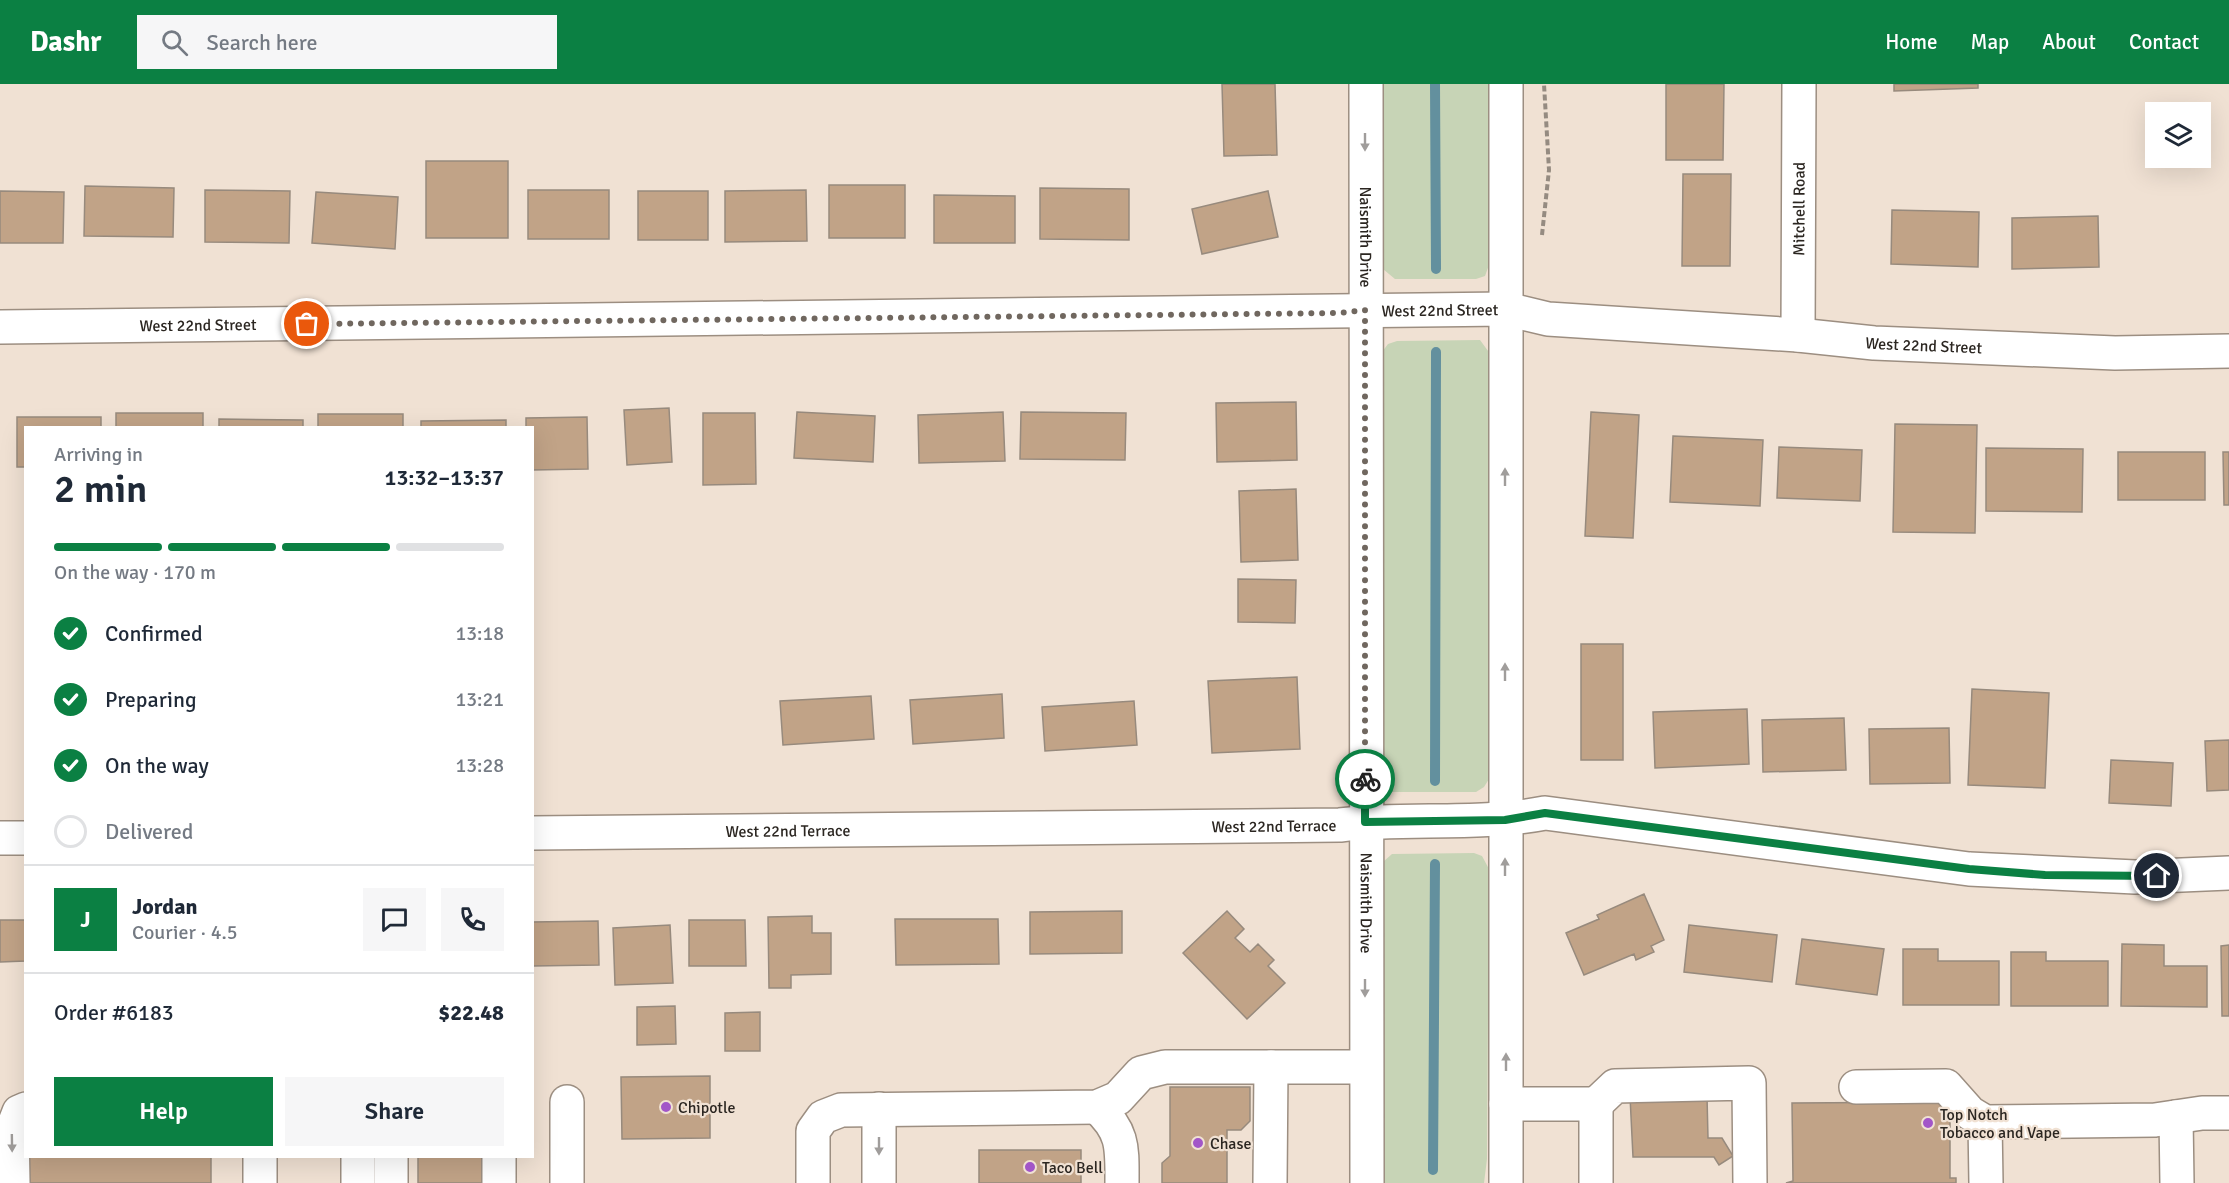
<!DOCTYPE html>
<meta charset="utf-8">
<style>
:root{--surface:#fff;--page:#f6f6f7;--text:#1f2937;--muted:#747a83;--line:#e0e1e3;--accent:#0b8043}
body{margin:0;font-family:Signika,sans-serif;background:var(--page);color:var(--text);height:100vh;display:flex;flex-direction:column;font-size:22px;white-space:nowrap}
*{box-sizing:border-box;margin:0}
p{font-size:20px;color:var(--muted)}
.icon{flex:none;width:33px;height:33px;fill:none;stroke:currentColor;stroke-width:2;stroke-linecap:round;stroke-linejoin:round}
.map{position:relative;flex:1;overflow:hidden}
.details{position:absolute;left:24px;top:342px;width:510px;height:732px;display:flex;flex-direction:column;background:var(--surface);border-radius:0px;box-shadow:0 6px 24px #0002}
.details>*{flex:none}
.buttons{position:absolute;left:2145px;top:18px;display:grid;gap:12px}
.buttons a{display:grid;place-items:center;width:66px;height:66px;border-radius:0px;background:var(--surface);box-shadow:0 6px 24px #0002;font-size:30px}
.pin{position:absolute;display:grid;place-items:center;width:51px;height:51px;color:#fff;margin:-26px;border:3px solid #fff;border-radius:50%;box-shadow:0 2px 6px #0007}
.courier{position:absolute;display:grid;place-items:center;width:60px;height:60px;margin:-30px;border:4px solid #0b8043;border-radius:50%;background:#fff;color:#222;box-shadow:0 2px 8px #0007}
.summary em{font-style:normal;font-weight:600}
.summary div{display:flex;flex-direction:column-reverse}
.summary{display:flex;align-items:center;justify-content:space-between;height:102px;padding:0 30px}
h1{font-size:39px;font-weight:600;line-height:45px}
.bar{display:grid;grid-template-columns:repeat(4,1fr);gap:9px 6px;align-content:center;height:72px;padding:0 30px}
.bar i{height:8px;border-radius:4px;background:var(--line)}
.bar .selected{background:var(--accent)}
.bar p{grid-column:span 4}
.line{display:flex;align-items:center;gap:15px;padding:0 30px;border-top:2px solid var(--line)}
.line div{flex:1}
.round{display:grid;place-items:center;flex:none;width:63px;height:63px;border-radius:0px;background:var(--page)}
ol{padding:0 30px;list-style:none}
li{display:flex;align-items:center;gap:18px;height:66px}
li p{margin-inline-start:auto}
li .icon{padding:6px;border-radius:50%;background:var(--accent);color:#fff;stroke-width:4}
li:last-child{color:var(--muted)}
li i{width:33px;height:33px;border:3px solid var(--line);border-radius:50%}
.button{display:flex;gap:12px;margin-top:auto;padding:12px 30px}
.button a{flex:1;height:69px;border-radius:0px;background:var(--accent);color:#fff;font-size:24px;font-weight:600;line-height:69px;text-align:center}
.button a+a{background:var(--page);color:var(--text)}
header{display:flex;align-items:center;gap:36px;box-sizing:border-box;height:84px;padding:0 30px;background:var(--accent);color:#fff}
header strong{font-size:28px}
nav{display:flex;gap:33px;margin-inline-start:auto;font-size:21px}
.search{width:420px;height:54px;background:var(--page);display:flex;align-items:center;gap:15px;box-sizing:border-box;padding:0 21px;border-radius:0px;color:var(--muted);font-size:22px}
.map>svg:first-child{display:block}
.green{fill:#c7d4b6}
.lines{fill:none;stroke-linecap:round;stroke-linejoin:round}
.stream{stroke:#63909e;stroke-width:10}
.building{fill:#c1a387;stroke:#978a7d;stroke-width:1.5}
.minor-casing{stroke:#9c8e81;stroke-width:36}
.path{stroke:#958b81;stroke-width:4;stroke-dasharray:6 3;stroke-linecap:butt}
.minor{stroke:#fff;stroke-width:33}
.oneway{fill:#a09d9b}
.done{stroke:#70675f;stroke-width:6;stroke-dasharray:0 10.8}
.route{stroke:#0b8043;stroke-width:8}
.poi-dot{fill:#a256c8;stroke:#f0e1d3;stroke-width:2}
.labels{text-anchor:middle;stroke-width:4.5;stroke-linejoin:round;paint-order:stroke}
.street-label{font-size:16px;fill:#2b2621;stroke:#f0e1d3}
.poi-label{font-size:16px;fill:#2b2621;stroke:#f0e1d3;text-anchor:start}
</style>
<header>
<strong>Dashr</strong>
<div class="search"><svg class="icon" aria-label="search" viewBox="0 0 24 24"><circle cx="10" cy="10" r="6"/><path d="M15 15l6 6"/></svg>Search here</div>
<nav><a>Home</a><a>Map</a><a>About</a><a>Contact</a></nav>
</header>
<div class="map">
<svg width="2229" height="1099" viewBox="0 0 2229 1099">
<rect width="100%" height="100%" fill="#f0e1d3"/>
<path class="green" d="M1381,0H1489V181L1485,192L1476,195H1395L1383,185Z
M1480,256L1491,271L1489,695L1484,703L1476,708H1389L1382,699V268L1388,260L1397,257Z
M1474,769L1482,772L1489,785L1487,1075L1484,1099H1384L1383,778L1392,770Z"/>
<g class="lines">
<path class="stream" d="M1435,0L1436,185
M1435,697L1436,268
M1433,1086L1435,780"/>
</g>
<path class="building" d="M1222,0H1275L1277,71L1224,72Z
M1666,0H1724L1723,76H1666Z
M1894,0H1978V4L1894,7Z
M426,77H508V154H426Z
M1683,90H1731L1730,182H1682Z
M829,101H905V154H829Z
M85,102L174,104L173,153L84,152Z
M1040,104L1129,105V156L1040,155Z
M205,106L290,107L289,159L205,158Z
M528,106H609V155H528Z
M806,106L807,157L725,158V107Z
M0,107L64,108L63,159H0Z
M638,107H708V156H638Z
M1268,107L1278,153L1202,170L1192,125Z
M316,108L398,113L395,165L312,159Z
M934,111L1015,112V159H934Z
M1892,126L1979,128L1978,183L1891,180Z
M2098,132L2099,183L2012,185V134Z
M1296,318L1297,376L1217,378L1216,319Z
M669,324L672,378L627,381L624,326Z
M797,328L875,332L873,378L794,374Z
M1003,328L1005,377L919,379L918,331Z
M1021,328L1126,329L1125,376L1020,375Z
M1591,328L1639,331L1633,454L1585,452Z
M116,329H203V344H116Z
M703,329H755L756,400L703,401Z
M318,330H403V344H318Z
M17,333H101V344H26V383H17Z
M587,333L588,385L532,386V344H526V334Z
M219,335L303,336V344H219Z
M506,336V344H421V337Z
M1895,340L1977,341L1975,449L1893,448Z
M1673,352L1763,356L1760,422L1670,418Z
M1779,363L1862,366L1860,417L1777,414Z
M1986,364L2083,365L2082,428L1986,427Z
M2118,368H2205V416H2118Z
M2223,368H2229V421H2224Z
M1296,405L1298,476L1241,478L1239,407Z
M1238,495L1296,496L1295,539L1238,538Z
M1581,560H1623V676H1581Z
M1297,593L1300,665L1212,669L1208,597Z
M1972,605L2049,609L2045,704L1968,701Z
M1002,610L1004,654L913,660L910,616Z
M871,612L874,655L783,661L780,617Z
M1134,617L1137,661L1045,667L1042,623Z
M1747,625L1749,680L1655,684L1653,628Z
M1844,634L1846,686L1763,688L1762,636Z
M1949,644L1950,699L1870,700L1869,645Z
M2229,656V706L2207,707L2205,657Z
M2111,676L2173,679L2171,722L2109,719Z
M1644,810L1664,856L1651,862L1654,868L1636,876L1634,870L1584,891L1566,849L1599,835L1597,831Z
M1122,827V869L1030,870V828Z
M1227,827L1244,845L1235,854L1250,868L1258,860L1274,876L1268,882L1285,899L1247,935L1183,869Z
M812,832V849H831V890L791,891V904H769L768,833Z
M895,835H998L999,880L896,881Z
M0,836H25V877L0,878Z
M689,836H745L746,882H689Z
M598,837L599,881L532,882V838Z
M670,841L673,899L615,901L613,844Z
M1689,841L1777,851L1772,898L1684,888Z
M1802,855L1884,865L1877,911L1796,900Z
M2122,860L2164,861V882H2207V923L2121,922Z
M2229,861V932H2222L2221,862Z
M1903,865H1938V877H1999V921H1903Z
M2011,868H2046V877H2108V922H2011Z
M675,922L676,960L637,961V923Z
M760,928V967H725V929Z
M710,992V1054L622,1055L621,993Z
M1170,1003H1250V1037L1241,1046H1227V1099H1162V1079L1170,1072Z
M1630,1012H1707L1708,1054H1722L1733,1072L1719,1081L1714,1073H1633Z
M1950,1018V1094H1956V1099H1786L1793,1097L1792,1019Z
M979,1066H1081V1099H979Z
M27,1072H211V1099H28Z
M418,1072H485V1099H418Z"/>
<g class="lines">
<g class="minor-casing">
<g id="minor">
<path id="s1" d="M1366,0L1367,1099"/>
<path d="M1506,0V1099"/>
<path id="s2" d="M0,243L1506,225L1548,235L1798,251L1874,259L2115,269L2229,267"/>
<path id="s3" d="M1798,251L1799,0"/>
<path id="s4" d="M532,749L1340,741C1408,733 1477,742 1545,729L1969,785L2135,793L2229,789"/>
<path d="M0,754H26"/>
<path d="M1856,1003L1946,1002L1970,1029L1985,1038L2155,1036L2202,1029H2229"/>
<path d="M567,1018V1099"/>
<path d="M1506,1020H1596V1099"/>
<path d="M1596,1020L1615,1002L1749,999L1750,1099"/>
<path d="M1097,1023C1124,1048 1122,1064 1122,1099"/>
<path d="M879,1025V1099"/>
<path d="M2176,1033L2177,1099"/>
<path d="M1985,1038L1986,1099"/>
<path d="M260,1072V1099"/>
<path d="M358,1072V1099"/>
<path d="M391,1072V1099"/>
<path d="M499,1072V1099"/>
<path d="M13,1099L12,1046L19,1028L26,1025"/>
<path d="M813,1099V1047L823,1033L841,1026L1097,1023L1118,1014L1141,989L1165,983H1366"/>
<path d="M1270,1099L1271,983"/>
</g>
</g>
<path class="path" d="M1542,151L1549,86L1544,0"/>
<use href="#minor" class="minor"/>
</g>
<defs><path id="oneway-solid" d="M-6-.8H1V-3.2L6.5 0L1 3.2V.8H-6Z" transform="scale(1.5)"/></defs>
<g class="oneway">
<use href="#oneway-solid" transform="translate(1365 58) rotate(90)"/>
<use href="#oneway-solid" transform="translate(1505 393) rotate(-90)"/>
<use href="#oneway-solid" transform="translate(1505 588) rotate(-90)"/>
<use href="#oneway-solid" transform="translate(1505 783) rotate(-90)"/>
<use href="#oneway-solid" transform="translate(1365 904) rotate(90)"/>
<use href="#oneway-solid" transform="translate(1506 978) rotate(-90)"/>
<use href="#oneway-solid" transform="translate(12 1059) rotate(89)"/>
<use href="#oneway-solid" transform="translate(879 1062) rotate(90)"/>
</g>
<g class="lines">
<path class="done" d="M307,240L1339,229L1365,226V695"/>
<path class="route" d="M1365,695V738L1505,736L1545,729L1969,785L2045,791L2157,792"/>
</g>
<g class="poi-dot">
<circle cx="666" cy="1023" r="6"/>
<circle cx="1928" cy="1039" r="6"/>
<circle cx="1198" cy="1059" r="6"/>
<circle cx="1030" cy="1083" r="6"/>
</g>
<g class="labels">
<g class="street-label">
<text dy="6" stroke="none"><textPath href="#s3" startOffset="126">Mitchell Road</textPath></text>
<text dy="6" stroke="none"><textPath href="#s1" startOffset="153">Naismith Drive</textPath></text>
<text dy="6" stroke="none"><textPath href="#s2" startOffset="1440">West 22nd Street</textPath></text>
<text dy="6" stroke="none"><textPath href="#s2" startOffset="198">West 22nd Street</textPath></text>
<text dy="6" stroke="none"><textPath href="#s2" startOffset="1926">West 22nd Street</textPath></text>
<text dy="6" stroke="none"><textPath href="#s4" startOffset="742">West 22nd Terrace</textPath></text>
<text dy="6" stroke="none"><textPath href="#s4" startOffset="256">West 22nd Terrace</textPath></text>
<text dy="6" stroke="none"><textPath href="#s1" startOffset="819">Naismith Drive</textPath></text>
</g>
<g class="poi-label">
<text x="678" y="1029">Chipotle</text>
<text x="1940" y="1036">Top Notch<tspan x="1940" dy="18">Tobacco and Vape</tspan></text>
<text x="1210" y="1065">Chase</text>
<text x="1042" y="1089">Taco Bell</text>
</g>
</g>
</svg>
<div class="buttons">
<a><svg class="icon" aria-label="layers" viewBox="0 0 24 24"><path d="M12 4l9 5-9 5-9-5zM3 14l9 5 9-5"/></svg></a>
</div>
<div class="pin" style="left:307px;top:240px;background:#ea580c"><svg class="icon" aria-label="bag" viewBox="0 0 24 24"><path d="M5 8h14l-1 12H6zM9 8a3 3 0 0 1 6 0"/></svg></div>
<div class="pin" style="left:2157px;top:792px;background:#1f2937"><svg class="icon" aria-label="home" viewBox="0 0 24 24"><path d="M3 11l9-7 9 7M6 9v11h12V9"/></svg></div>
<div class="courier" style="left:1365px;top:695px"><svg class="icon" aria-label="bike" viewBox="0 0 24 24"><circle cx="6" cy="16" r="4"/><circle cx="18" cy="16" r="4"/><path d="M6 16l4-8h5l3 8M10 8l3 8H6M13 5h3"/></svg></div>
<section class="details">
<div class="summary"><div><h1>2 min</h1><p>Arriving in</p></div><em>13:32–13:37</em></div>
<div class="bar"><i class="selected"></i><i class="selected"></i><i class="selected"></i><i></i><p>On the way · 170 m</p></div>
<ol>
<li><svg class="icon" aria-label="check" viewBox="0 0 24 24"><path d="M5 12l5 5 9-10"/></svg>Confirmed<p>13:18</p></li>
<li><svg class="icon" aria-label="check" viewBox="0 0 24 24"><path d="M5 12l5 5 9-10"/></svg>Preparing<p>13:21</p></li>
<li><svg class="icon" aria-label="check" viewBox="0 0 24 24"><path d="M5 12l5 5 9-10"/></svg>On the way<p>13:28</p></li>
<li><i></i>Delivered</li>
</ol>
<div class="line" style="height:108px"><b class="round" style="background:var(--accent);color:#fff">J</b><div><b>Jordan</b><p>Courier · 4.5</p></div><a class="round"><svg class="icon" aria-label="chat" viewBox="0 0 24 24"><path d="M4 5h16v11H9l-5 4z"/></svg></a><a class="round"><svg class="icon" aria-label="phone" viewBox="0 0 24 24"><path d="M5 4h4l2 5-3 2q2 4 5 5l2-3 5 2v4C11 20 4 13 5 4z"/></svg></a></div>
<div class="line" style="height:78px"><div>Order #6183</div><b>$22.48</b></div>
<div class="button"><a>Help</a><a>Share</a></div>
</section>
</div>
